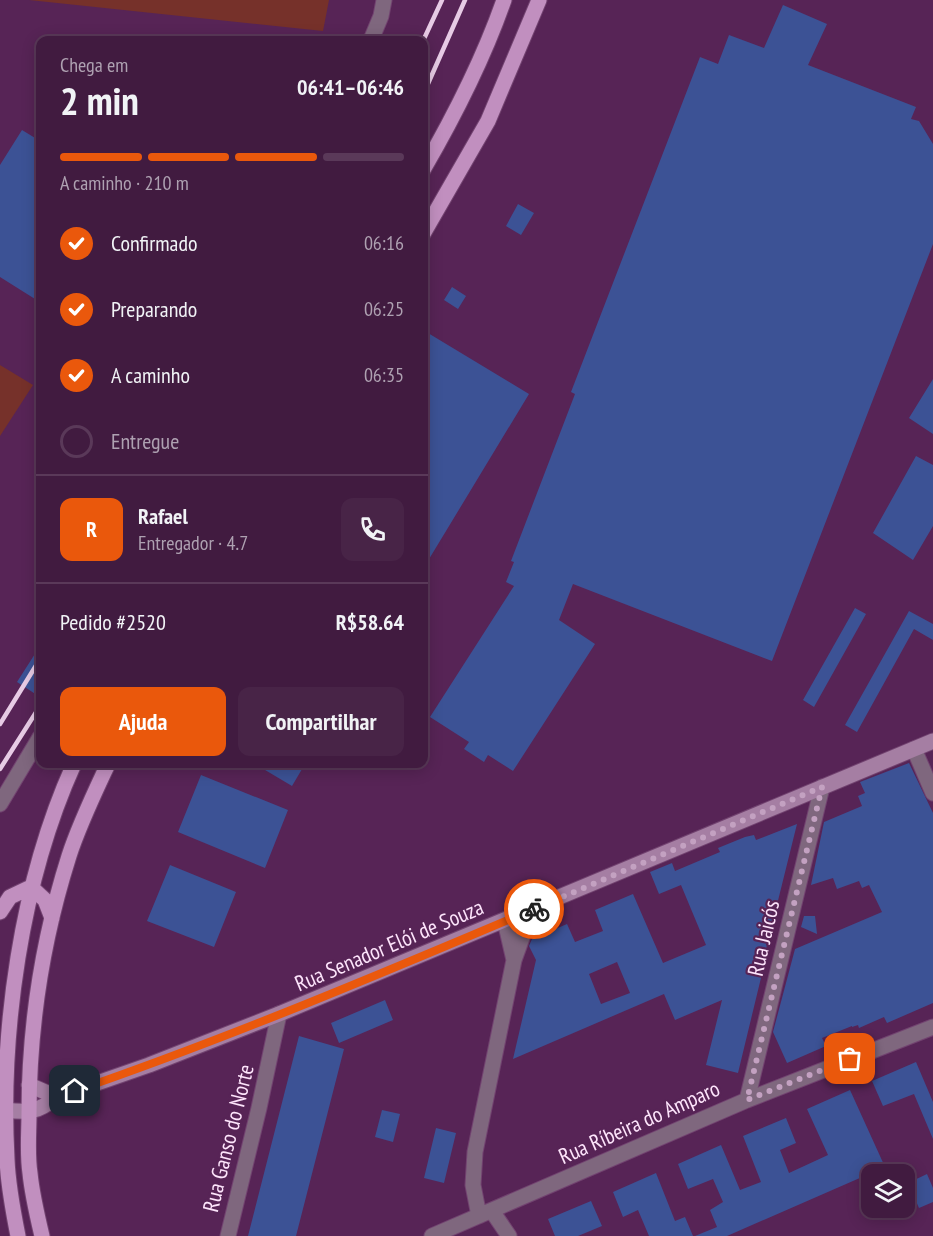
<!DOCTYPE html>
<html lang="pt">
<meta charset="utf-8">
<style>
:root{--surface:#411b40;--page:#482447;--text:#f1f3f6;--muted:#aea1b1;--line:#5a3959;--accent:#ea580c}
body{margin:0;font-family:"PT Sans Narrow",sans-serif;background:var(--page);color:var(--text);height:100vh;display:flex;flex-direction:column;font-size:22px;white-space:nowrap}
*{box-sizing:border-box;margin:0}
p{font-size:20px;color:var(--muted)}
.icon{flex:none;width:33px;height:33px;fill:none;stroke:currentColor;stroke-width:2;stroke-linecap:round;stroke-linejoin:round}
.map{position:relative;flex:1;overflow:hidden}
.sheet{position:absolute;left:36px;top:36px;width:392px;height:732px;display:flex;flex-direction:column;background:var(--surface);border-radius:12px;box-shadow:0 3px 15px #0003,0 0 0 2px var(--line)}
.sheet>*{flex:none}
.fabs{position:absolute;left:861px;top:1164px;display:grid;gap:12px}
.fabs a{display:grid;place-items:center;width:54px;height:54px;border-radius:12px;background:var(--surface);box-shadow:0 3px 15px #0003,0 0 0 2px var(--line);font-size:30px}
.pin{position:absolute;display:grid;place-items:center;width:51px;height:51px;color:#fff;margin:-26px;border-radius:12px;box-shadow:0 3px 9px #0006}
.courier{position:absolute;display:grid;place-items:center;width:60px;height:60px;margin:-30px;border:4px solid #ea580c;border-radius:50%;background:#fff;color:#222;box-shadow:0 2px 8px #0007}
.overview em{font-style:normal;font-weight:600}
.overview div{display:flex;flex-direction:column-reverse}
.overview{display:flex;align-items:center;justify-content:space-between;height:102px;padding:0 24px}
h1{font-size:39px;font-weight:600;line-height:45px}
.bar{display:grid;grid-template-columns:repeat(4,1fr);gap:9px 6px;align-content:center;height:72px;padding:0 24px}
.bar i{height:8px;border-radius:4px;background:var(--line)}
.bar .active{background:var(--accent)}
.bar p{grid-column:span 4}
.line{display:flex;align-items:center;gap:15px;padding:0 24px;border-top:2px solid var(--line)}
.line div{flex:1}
.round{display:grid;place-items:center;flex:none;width:63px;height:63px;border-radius:12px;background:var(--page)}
ol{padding:0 24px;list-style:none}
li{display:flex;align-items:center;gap:18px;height:66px}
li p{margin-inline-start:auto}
li .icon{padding:6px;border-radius:50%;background:var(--accent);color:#fff;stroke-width:4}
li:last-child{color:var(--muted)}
li i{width:33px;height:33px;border:3px solid var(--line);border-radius:50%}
.primary-button{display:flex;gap:12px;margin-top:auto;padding:12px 24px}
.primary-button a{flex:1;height:69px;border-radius:12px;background:var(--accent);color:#fff;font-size:24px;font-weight:600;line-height:69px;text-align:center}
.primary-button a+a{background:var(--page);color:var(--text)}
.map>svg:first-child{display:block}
.green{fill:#76312a}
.building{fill:#3c5295;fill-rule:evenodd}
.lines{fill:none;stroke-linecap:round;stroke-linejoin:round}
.street-casing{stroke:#724370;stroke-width:17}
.secondary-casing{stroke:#724370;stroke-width:17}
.primary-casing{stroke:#724370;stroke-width:17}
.street{stroke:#7f677e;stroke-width:15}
.secondary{stroke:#a57ea3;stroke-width:15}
.primary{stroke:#c18fbf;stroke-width:15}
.rail{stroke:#e7cbe5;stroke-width:4.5}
.done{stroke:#c3a1c1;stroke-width:6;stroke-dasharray:0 10.8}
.route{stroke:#ea580c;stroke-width:8}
.labels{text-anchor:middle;stroke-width:4.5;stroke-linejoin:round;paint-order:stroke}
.street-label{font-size:22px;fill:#fde4fb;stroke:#572456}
</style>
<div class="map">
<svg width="933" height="1236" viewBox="0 0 933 1236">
<rect width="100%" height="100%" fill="#572456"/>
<path class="green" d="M29,0H329L323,31Z
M0,365L33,385L0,436Z"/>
<path class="building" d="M783,5L827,24L808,65L916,107L911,119L919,121L933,144V244L772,661L573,584L559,620L595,644L513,771L488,755L484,762L464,749L469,742L430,717L514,586L506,582L514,562L511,561L575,394L571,392L700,57L718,64L729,35L764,48Z
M22,130L40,141V291L35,299L0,277V165Z
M518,204L534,213L521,235L506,226Z
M452,287L466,296L458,309L444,300Z
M423,330L529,394L423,569Z
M933,379V434L909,418Z
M916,456L933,465V526L913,560L873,533Z
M855,608L866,614L814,707L803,700Z
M909,611L933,624V640L914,629L857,732L845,725Z
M40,646V697L17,682Z
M909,763L933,813V1003L887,1023L884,1017L859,1028L858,1025L852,1027V1026L822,1038L826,1046L787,1063L773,1032L795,949L882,912L869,885L862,888L859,881L837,889L833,878L811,885L824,822L862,806L858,796L865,793L860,782Z
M255,764H305L292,786Z
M201,775L288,810L265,868L178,832Z
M797,824L766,949L767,953L738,1073L706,1065L722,1000L675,1020L664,994L513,1059L536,960L529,946L532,939L567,924L575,942L603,931L595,910L633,894L663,963L706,945L681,885L659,894L650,872L672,863L675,871L720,852L718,848L745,837L754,835L756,840ZM617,962L630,993L601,1004L589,974Z
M170,865L236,892L214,947L147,921Z
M804,916H815L817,934L801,927Z
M385,1000L393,1020L339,1043L331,1023Z
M299,1036L344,1049L296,1236H248Z
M916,1062L933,1102V1139L914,1094L883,1106L872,1081Z
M850,1090L885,1167L727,1236H695L717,1227L710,1210L723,1202L713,1179L688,1189L678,1164L721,1145L740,1190L761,1182L743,1136L786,1118L796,1143L780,1150L789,1173L828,1155L807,1109Z
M382,1110L400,1114L393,1142L375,1137Z
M436,1128L456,1133L444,1183L424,1178Z
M656,1173L675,1221L685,1217L693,1236H649L638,1210L623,1217L613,1192Z
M927,1174L933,1188V1202L919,1208L908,1183Z
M591,1201L602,1226L578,1236H555L548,1219Z"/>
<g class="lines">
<g class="street-casing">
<path id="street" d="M371,40L381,16L384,0
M914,749L933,793
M0,804L40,737
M505,921L514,960
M747,1100L822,787
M492,1211L509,1236
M479,1216L473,1185L475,1152L514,960L532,910
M228,1236L259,1108L279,1014
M432,1236L747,1100L933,1027"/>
</g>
<g class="secondary-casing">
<path id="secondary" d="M29,1085L57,1097
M6,1110C29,1113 38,1112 57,1097L149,1065L279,1014L933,741"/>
</g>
<g class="primary-casing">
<path id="primary" d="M423,170C455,115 483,60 504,0
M423,234L488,121L539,0
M31,887L45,900L52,918
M0,912L10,897L31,887
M18,1236C13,1211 8,1185 7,1159C0,1031 21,881 74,764
M42,1236C37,1215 32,1194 30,1173C27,1154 29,1133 29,1114C29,1028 43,938 69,856C79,825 94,794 108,764"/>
</g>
<use href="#street" class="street"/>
<use href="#secondary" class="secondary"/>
<use href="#primary" class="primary"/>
<path class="rail" d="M423,41L442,0
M423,95L465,0
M0,724L40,659
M0,769L40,706"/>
</g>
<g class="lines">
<path class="done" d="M534,909L822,787L747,1100L850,1059"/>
<path class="route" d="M75,1091C231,1037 383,973 534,909"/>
</g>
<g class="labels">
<g class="street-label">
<text transform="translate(763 938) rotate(-77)" y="8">Rua Jaicós</text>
<text transform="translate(389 945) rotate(-23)" y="8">Rua Senador Elói de Souza</text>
<text transform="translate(639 1122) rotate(-24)" y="8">Rua Ríbeira do Amparo</text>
<text transform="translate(228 1138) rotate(-76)" y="8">Rua Ganso do Norte</text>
</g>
</g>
</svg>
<div class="fabs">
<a><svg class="icon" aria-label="layers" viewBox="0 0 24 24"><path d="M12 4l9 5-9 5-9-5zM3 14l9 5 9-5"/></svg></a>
</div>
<div class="pin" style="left:850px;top:1059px;background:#ea580c"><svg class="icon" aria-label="bag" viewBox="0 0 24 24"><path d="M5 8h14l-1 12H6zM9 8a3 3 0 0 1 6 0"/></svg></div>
<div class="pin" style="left:75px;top:1091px;background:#1f2937"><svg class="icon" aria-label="home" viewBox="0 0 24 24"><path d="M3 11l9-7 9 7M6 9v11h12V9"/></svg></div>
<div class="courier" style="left:534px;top:909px"><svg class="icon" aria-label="bike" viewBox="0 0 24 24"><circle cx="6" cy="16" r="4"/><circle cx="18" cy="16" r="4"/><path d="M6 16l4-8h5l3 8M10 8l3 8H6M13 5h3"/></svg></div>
<section class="sheet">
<div class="overview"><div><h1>2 min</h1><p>Chega em</p></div><em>06:41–06:46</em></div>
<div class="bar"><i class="active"></i><i class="active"></i><i class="active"></i><i></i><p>A caminho · 210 m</p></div>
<ol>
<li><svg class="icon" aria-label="check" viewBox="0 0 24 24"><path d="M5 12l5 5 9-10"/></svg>Confirmado<p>06:16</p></li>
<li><svg class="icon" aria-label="check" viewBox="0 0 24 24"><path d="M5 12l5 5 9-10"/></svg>Preparando<p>06:25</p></li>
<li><svg class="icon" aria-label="check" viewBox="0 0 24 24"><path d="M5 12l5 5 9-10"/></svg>A caminho<p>06:35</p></li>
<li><i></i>Entregue</li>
</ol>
<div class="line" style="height:108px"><b class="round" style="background:var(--accent);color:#fff">R</b><div><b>Rafael</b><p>Entregador · 4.7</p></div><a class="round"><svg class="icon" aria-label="phone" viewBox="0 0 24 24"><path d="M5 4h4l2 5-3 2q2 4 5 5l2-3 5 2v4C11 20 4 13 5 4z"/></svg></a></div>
<div class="line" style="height:78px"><div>Pedido #2520</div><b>R$58.64</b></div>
<div class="primary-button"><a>Ajuda</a><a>Compartilhar</a></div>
</section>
</div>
